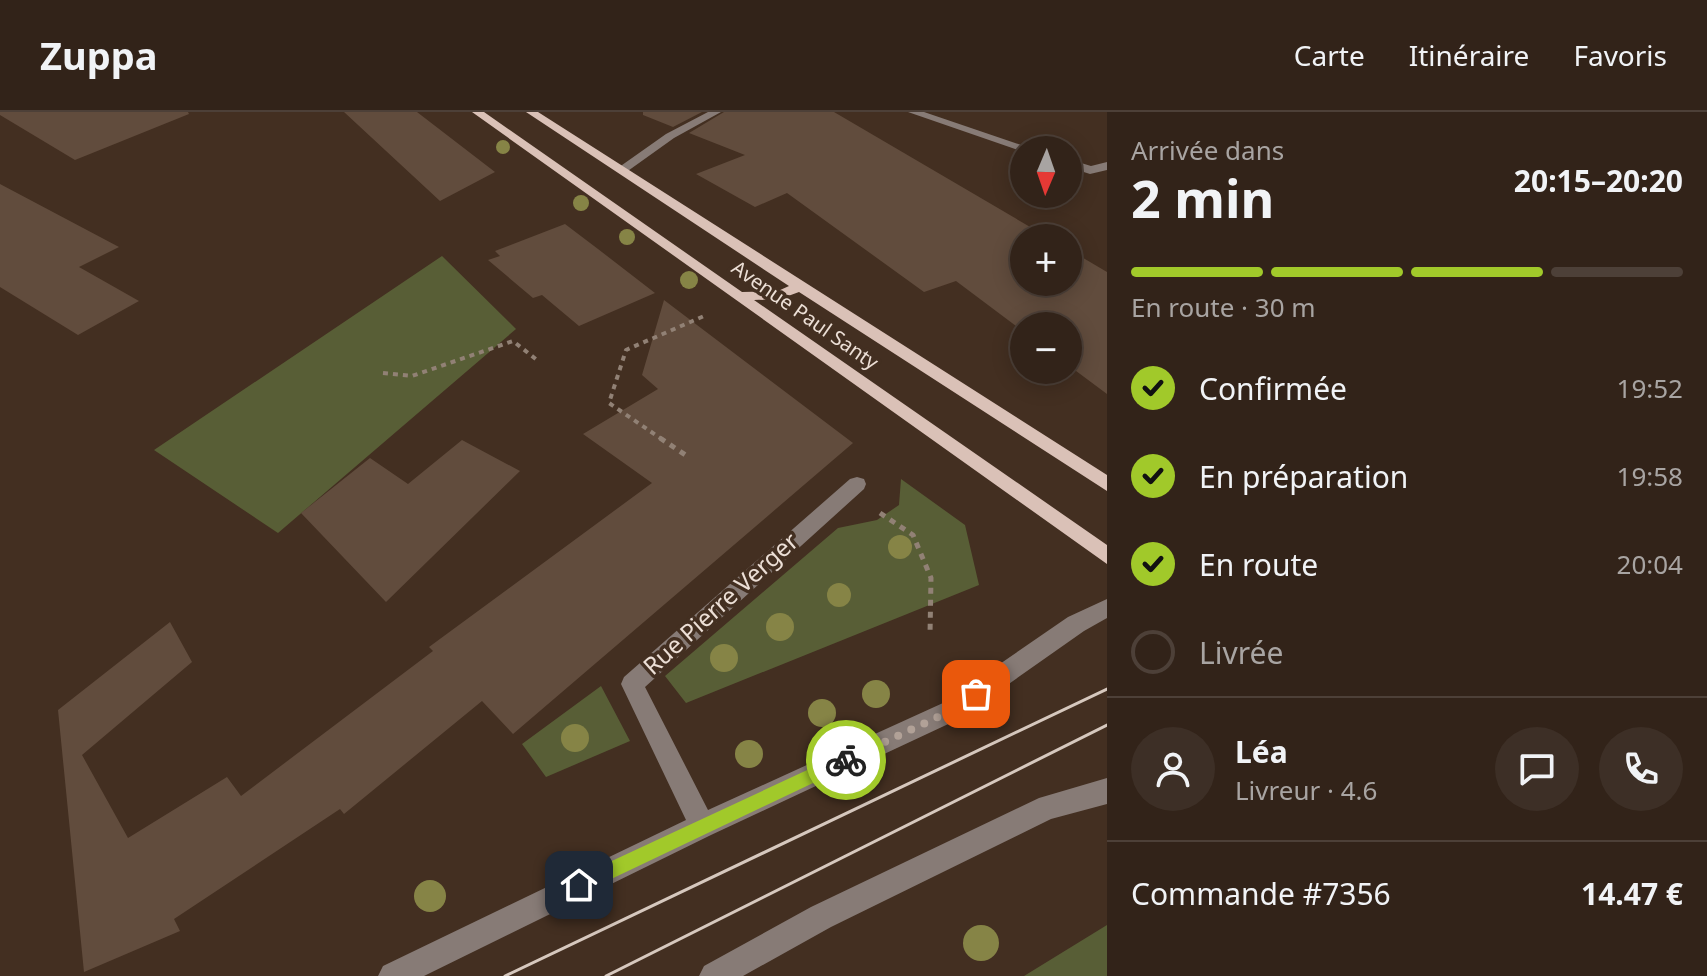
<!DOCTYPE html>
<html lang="fr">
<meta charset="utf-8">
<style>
:root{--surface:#322319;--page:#3d2f26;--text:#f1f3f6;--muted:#a8a4a2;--line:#4d4038;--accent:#a1c92a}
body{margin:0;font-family:"Noto Sans",sans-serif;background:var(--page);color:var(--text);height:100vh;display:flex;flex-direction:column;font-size:30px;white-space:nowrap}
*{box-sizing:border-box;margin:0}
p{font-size:26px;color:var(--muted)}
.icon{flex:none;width:44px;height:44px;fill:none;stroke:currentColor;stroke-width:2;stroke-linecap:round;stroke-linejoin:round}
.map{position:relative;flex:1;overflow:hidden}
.side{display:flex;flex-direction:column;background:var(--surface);width:600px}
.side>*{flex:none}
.needle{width:52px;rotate:182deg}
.controls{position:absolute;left:1010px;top:24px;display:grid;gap:16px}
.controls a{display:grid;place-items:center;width:72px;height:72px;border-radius:50%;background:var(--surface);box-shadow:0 4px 20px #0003,0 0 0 2px var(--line);font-size:40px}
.pin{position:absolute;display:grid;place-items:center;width:68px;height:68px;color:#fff;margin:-34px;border-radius:16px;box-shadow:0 4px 12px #0006}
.courier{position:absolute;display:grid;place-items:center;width:80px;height:80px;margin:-40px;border:6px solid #a1c92a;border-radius:50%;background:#fff;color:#222;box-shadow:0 2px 10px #0007}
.overview em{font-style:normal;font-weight:700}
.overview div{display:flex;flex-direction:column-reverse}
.overview{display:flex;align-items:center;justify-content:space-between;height:136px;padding:0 24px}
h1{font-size:52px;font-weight:700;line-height:60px}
.bar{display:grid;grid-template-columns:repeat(4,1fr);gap:12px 8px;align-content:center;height:96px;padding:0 24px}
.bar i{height:10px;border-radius:6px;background:var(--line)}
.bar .on{background:var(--accent)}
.bar p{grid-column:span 4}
.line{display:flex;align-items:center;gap:20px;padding:0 24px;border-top:2px solid var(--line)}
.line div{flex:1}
.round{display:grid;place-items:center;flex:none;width:84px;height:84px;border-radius:42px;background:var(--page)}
ol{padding:0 24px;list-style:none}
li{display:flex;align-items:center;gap:24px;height:88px}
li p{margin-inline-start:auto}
li .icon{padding:8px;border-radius:50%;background:var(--accent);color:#111;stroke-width:4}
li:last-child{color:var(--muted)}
li i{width:44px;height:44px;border:4px solid var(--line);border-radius:50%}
header{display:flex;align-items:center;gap:48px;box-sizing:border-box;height:112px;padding:0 40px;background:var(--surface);border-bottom:2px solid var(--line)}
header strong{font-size:38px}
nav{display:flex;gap:44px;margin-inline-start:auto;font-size:28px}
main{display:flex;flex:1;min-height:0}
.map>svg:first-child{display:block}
.green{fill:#585e36}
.building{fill:#614c3d}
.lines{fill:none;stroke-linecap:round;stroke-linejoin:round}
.path-far1{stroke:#918175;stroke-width:4;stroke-dasharray:5 5;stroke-linecap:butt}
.path{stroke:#918175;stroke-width:5;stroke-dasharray:6 6;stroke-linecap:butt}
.minor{fill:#877b76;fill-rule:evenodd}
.major{fill:#dac1b7;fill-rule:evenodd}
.tram{stroke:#d6c8be;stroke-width:3}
.tree{fill:#868446}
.route{fill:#a1c92a}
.done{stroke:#b1a197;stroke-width:8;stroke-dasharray:0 14.4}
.labels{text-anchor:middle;stroke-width:7;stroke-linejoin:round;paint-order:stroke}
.far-street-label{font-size:20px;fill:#ecdfd6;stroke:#432f21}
.street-label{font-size:24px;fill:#ecdfd6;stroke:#432f21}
</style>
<header>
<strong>Zuppa</strong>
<nav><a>Carte</a><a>Itinéraire</a><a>Favoris</a></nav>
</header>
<main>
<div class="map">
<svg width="1107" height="864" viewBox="0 0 1107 864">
<rect width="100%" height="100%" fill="#432f21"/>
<path class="green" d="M442,144L516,217L278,421L154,338Z
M901,367L965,413L979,473L686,591L665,564L838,416L877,408L899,393Z
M601,574L630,629L546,665L522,632Z
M1107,813V864H1024Z"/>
<path class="building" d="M0,0H188L189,2L75,48L0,3Z
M344,0H417L495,60L440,89Z
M643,0H702L673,15L643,3Z
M724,0H834L1049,126H1024V170H1068V137L1107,160V282L1068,253V214H1024V220L956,169L924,180L787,81L755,95L696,62L745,43L689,21Z
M0,72L119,135L79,155L139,189L78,223L0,175Z
M565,112L598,137L655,181L579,214L542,183L533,186L488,148L500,144L495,139Z
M664,188L853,331L513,622L482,589L344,702L340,697L174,807L180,819L84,860L58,598L170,510L192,550L82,643L128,726L227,665L241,684L433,539L429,535L652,371L583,322L658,277L642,263Z
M462,328L520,359L386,490L301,401L370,346L408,372Z"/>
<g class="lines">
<path class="path-far1" d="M383,261L412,264L513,229L537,248
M663,328L609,291L626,238L704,204"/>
<path class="path" d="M660,326L687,344
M880,401L913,423L931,466L930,523"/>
<path class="minor" d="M708,0H721L674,26L625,61L615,58L666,22Z
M908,0H924L1036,38L1024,40Z
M1068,47L1091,54L1107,50V58L1090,62L1068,55Z
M857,365L864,367L866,372L864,377L645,575L708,698L943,591L1068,505L1107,487V506L1084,519L959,607L711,723L424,864H378L383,854L686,708L621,572L624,565L850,367Z
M1107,666V692L1051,707L831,815L743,864H699L704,854L811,795L1039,686Z"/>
<path class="major" d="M472,0H484L742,180L778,179L789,174L526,0H538L1107,363V379L799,180L780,187L754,188L1107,433V452Z"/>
<path class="tram" d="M505,864L1107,577
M606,864L1107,613"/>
</g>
<g class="tree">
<circle cx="503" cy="35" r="7"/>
<circle cx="581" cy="91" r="8"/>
<circle cx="627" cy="125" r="8"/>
<circle cx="689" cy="168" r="9"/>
<circle cx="900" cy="435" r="12"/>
<circle cx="839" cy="483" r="12"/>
<circle cx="780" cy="515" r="14"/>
<circle cx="724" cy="546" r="14"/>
<circle cx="876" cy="582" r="14"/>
<circle cx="822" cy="601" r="14"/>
<circle cx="575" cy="626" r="14"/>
<circle cx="749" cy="642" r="14"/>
<circle cx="430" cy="784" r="16"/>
<circle cx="981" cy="831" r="18"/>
</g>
<path class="route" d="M846,640L854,648L851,653L586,779L579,782L573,779L571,773L573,767Z"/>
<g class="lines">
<path class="done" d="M846,648L951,599L976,582"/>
</g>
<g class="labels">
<g class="far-street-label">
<text transform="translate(805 203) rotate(35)" y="7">Avenue Paul Santy</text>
</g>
<g class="street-label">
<text transform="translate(721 492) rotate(-42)" y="8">Rue Pierre Verger</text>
</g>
</g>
</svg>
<div class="controls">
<a><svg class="needle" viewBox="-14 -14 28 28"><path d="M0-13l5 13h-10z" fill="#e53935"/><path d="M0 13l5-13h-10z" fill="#a8a4a2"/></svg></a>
<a>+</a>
<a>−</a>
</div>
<div class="pin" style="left:976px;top:582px;background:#ea580c"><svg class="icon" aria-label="bag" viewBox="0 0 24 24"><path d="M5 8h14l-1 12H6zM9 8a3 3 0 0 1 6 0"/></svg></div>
<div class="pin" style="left:579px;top:773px;background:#1f2937"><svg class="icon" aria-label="home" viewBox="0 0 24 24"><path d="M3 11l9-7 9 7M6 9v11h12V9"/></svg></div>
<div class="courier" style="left:846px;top:648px"><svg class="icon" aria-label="bike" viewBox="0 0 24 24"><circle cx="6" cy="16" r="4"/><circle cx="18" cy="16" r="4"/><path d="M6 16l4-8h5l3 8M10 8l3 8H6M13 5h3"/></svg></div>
</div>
<section class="side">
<div class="overview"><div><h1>2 min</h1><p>Arrivée dans</p></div><em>20:15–20:20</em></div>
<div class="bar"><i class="on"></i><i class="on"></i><i class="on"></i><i></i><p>En route · 30 m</p></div>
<ol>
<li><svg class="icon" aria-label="check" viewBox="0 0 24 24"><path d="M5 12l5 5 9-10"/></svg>Confirmée<p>19:52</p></li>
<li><svg class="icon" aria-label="check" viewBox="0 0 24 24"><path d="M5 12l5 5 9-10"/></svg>En préparation<p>19:58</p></li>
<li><svg class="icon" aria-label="check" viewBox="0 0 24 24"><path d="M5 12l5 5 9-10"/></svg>En route<p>20:04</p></li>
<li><i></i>Livrée</li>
</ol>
<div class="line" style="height:144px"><a class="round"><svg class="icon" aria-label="person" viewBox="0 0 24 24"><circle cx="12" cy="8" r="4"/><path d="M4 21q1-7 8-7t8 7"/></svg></a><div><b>Léa</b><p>Livreur · 4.6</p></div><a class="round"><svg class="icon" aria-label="chat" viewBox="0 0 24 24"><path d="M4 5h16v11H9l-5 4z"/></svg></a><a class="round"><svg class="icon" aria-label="phone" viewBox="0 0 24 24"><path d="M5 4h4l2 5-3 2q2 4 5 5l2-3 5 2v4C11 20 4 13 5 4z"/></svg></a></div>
<div class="line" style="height:104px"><div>Commande #7356</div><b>14.47 €</b></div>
</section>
</main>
